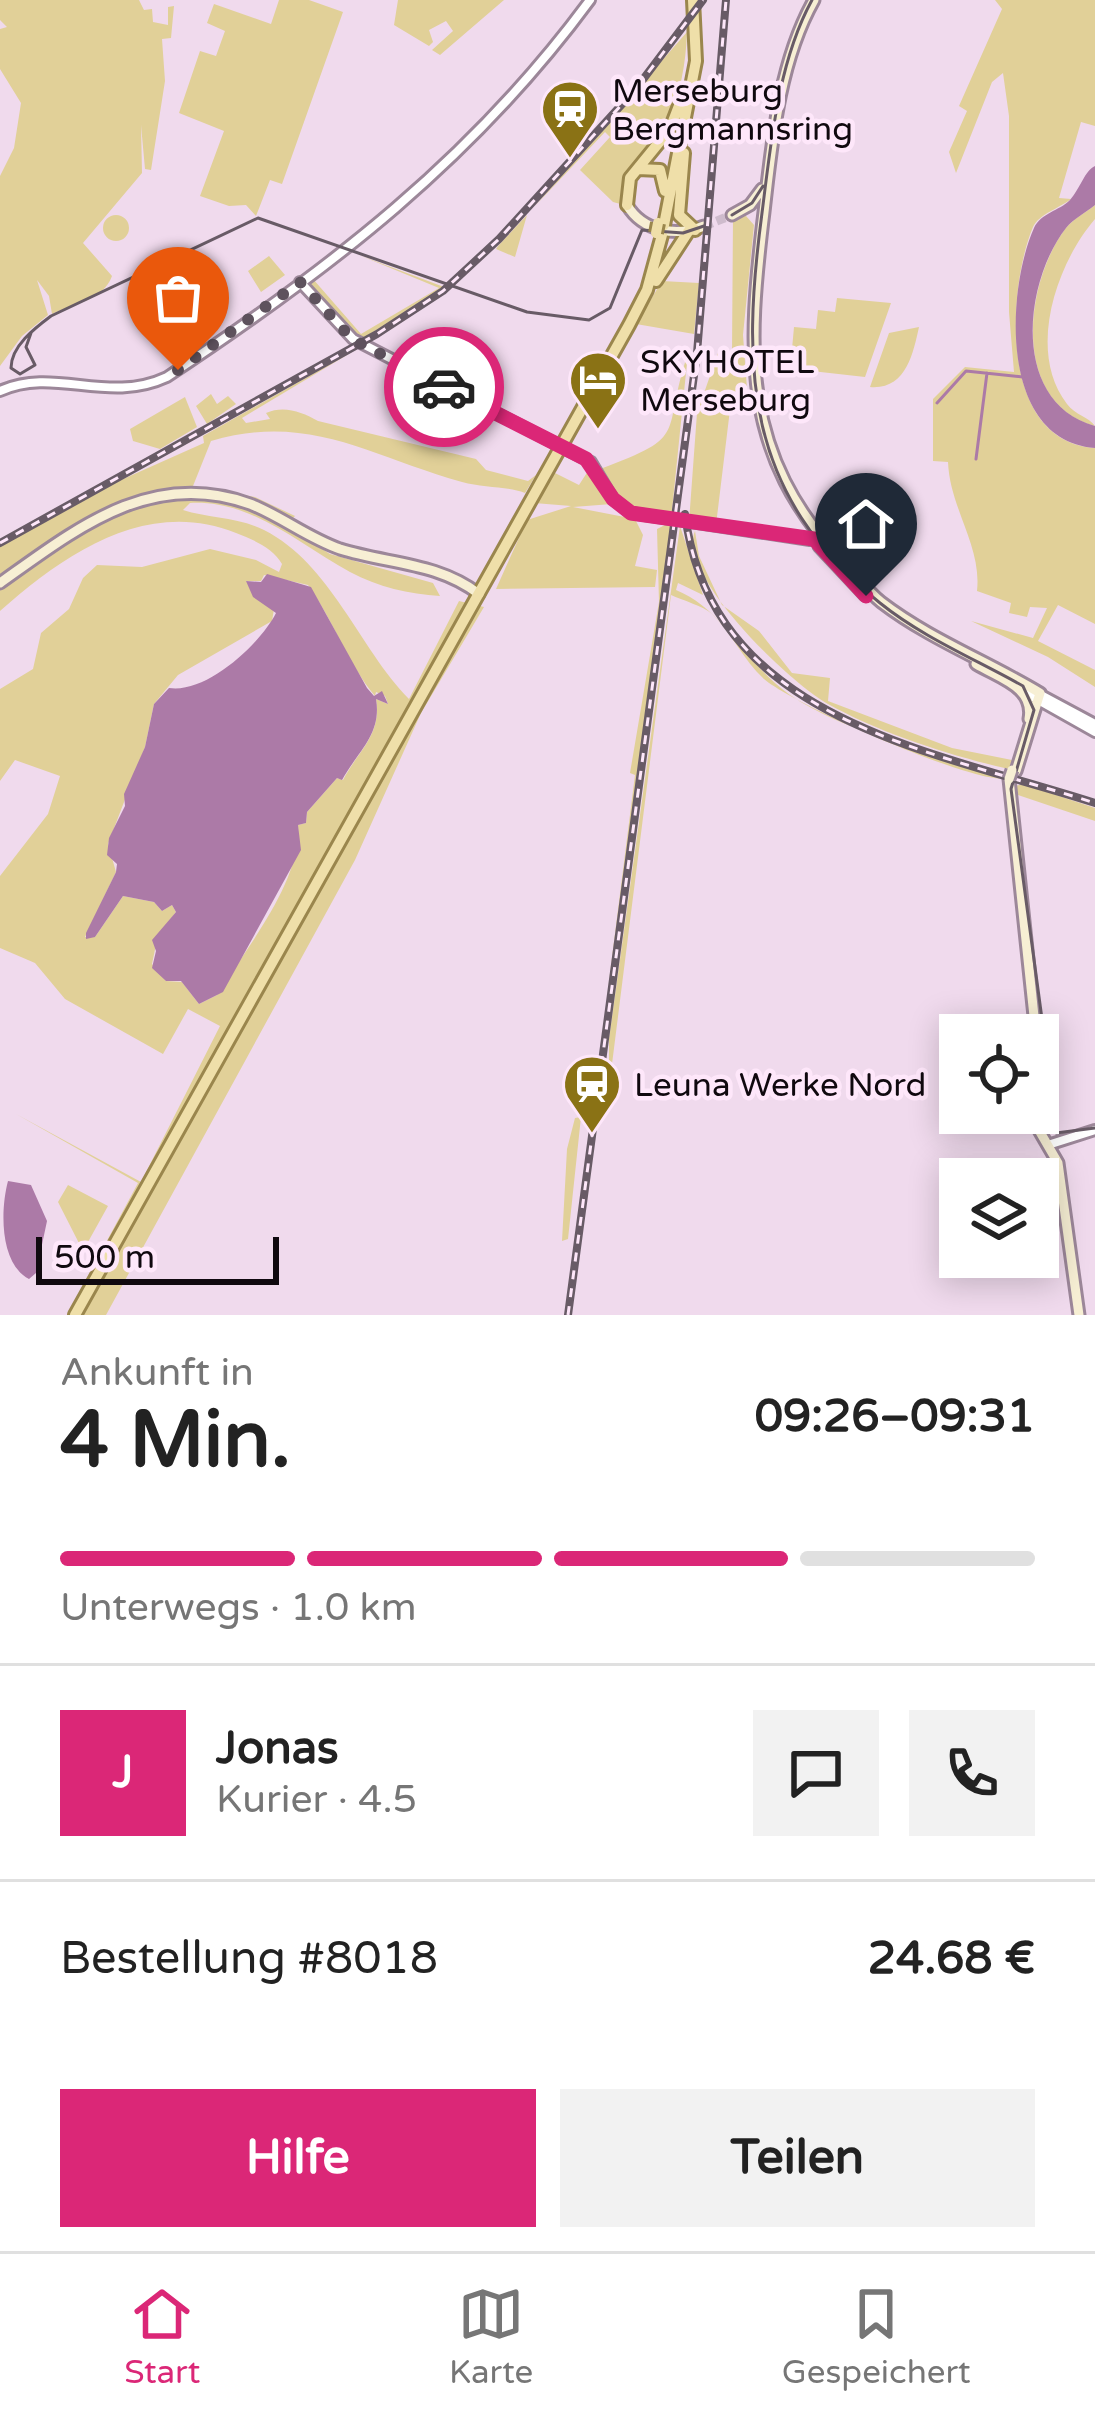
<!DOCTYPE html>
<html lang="de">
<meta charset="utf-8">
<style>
:root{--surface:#fff;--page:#f2f2f2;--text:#222;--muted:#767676;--line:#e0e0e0;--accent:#db2777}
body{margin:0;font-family:"Varela Round",sans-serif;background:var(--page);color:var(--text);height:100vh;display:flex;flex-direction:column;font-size:45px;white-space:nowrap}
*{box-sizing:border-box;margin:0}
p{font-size:39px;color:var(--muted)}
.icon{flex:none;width:66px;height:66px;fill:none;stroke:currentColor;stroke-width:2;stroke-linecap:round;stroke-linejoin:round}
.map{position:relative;height:1315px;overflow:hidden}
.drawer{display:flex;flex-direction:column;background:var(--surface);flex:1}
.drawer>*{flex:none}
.controls{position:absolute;left:939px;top:1014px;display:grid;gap:24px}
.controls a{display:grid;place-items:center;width:120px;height:120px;border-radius:0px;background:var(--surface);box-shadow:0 6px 30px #0003;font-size:60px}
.scale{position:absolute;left:36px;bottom:30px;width:243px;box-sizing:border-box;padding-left:12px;border:6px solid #10090f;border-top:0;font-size:33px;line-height:42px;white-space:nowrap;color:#10090f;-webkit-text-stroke:9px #fee7fa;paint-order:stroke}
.pin{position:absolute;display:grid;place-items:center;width:102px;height:102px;color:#fff;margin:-123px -51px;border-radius:50% 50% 50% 0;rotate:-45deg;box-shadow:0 0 12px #0007}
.pin .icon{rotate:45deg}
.courier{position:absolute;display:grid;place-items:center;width:120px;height:120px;margin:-60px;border:9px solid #db2777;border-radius:50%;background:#fff;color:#222;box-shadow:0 3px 15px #0007}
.summary em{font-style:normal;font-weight:700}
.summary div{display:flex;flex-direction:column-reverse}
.summary{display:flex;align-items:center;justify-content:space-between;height:204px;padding:0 60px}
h1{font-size:78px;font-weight:700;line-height:90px}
.bar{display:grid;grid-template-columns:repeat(4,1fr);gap:18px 12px;align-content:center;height:144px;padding:0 60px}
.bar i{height:15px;border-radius:9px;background:var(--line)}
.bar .current{background:var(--accent)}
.bar p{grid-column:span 4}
.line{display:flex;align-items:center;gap:30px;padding:0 60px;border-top:3px solid var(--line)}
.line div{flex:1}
.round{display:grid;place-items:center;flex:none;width:126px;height:126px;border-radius:0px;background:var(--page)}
.cta{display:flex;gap:24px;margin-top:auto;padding:24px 60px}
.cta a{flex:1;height:138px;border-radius:0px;background:var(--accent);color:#fff;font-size:48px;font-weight:700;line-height:138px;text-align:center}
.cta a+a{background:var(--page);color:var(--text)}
.menu{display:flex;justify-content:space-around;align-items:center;height:168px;border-top:3px solid var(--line);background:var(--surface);font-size:33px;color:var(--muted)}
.menu a{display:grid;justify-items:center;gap:6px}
.menu .current{color:var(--accent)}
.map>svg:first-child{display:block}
.green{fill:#e1d098;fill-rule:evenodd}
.water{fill:#ac7aa7}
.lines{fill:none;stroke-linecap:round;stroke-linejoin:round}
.stream{stroke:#ac7aa7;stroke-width:3}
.secondary-tunnel{stroke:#cebbcc;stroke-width:9;stroke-dasharray:9 4.5;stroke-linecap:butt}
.tertiary-casing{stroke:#9c8799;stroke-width:14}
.secondary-casing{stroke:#9c8799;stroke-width:15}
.primary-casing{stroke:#9a864d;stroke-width:16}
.tertiary{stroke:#fff;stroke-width:8}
.secondary{stroke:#f7efd4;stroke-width:9}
.primary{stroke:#efdfa9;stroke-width:10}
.tram{stroke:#685b66;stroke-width:3}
.rail-casing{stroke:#685b66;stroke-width:8}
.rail{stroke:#fee7fa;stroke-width:3;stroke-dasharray:9;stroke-linecap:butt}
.secondary-bridge-casing{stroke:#9c8799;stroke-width:15;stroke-linecap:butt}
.primary-bridge-casing{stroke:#9a864d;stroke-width:16;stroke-linecap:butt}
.secondary-bridge{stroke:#f7efd4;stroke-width:9}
.primary-bridge{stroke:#efdfa9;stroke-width:10}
.done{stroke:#5e525d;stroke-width:12;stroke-dasharray:0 21.6}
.route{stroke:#db2777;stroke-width:15}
.labels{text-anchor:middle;stroke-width:9;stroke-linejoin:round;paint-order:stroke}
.poi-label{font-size:33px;fill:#10090f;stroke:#fee7fa;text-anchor:start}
</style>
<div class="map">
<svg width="1095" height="1315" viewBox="0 0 1095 1315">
<rect width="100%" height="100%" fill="#f0daed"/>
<path class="green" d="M0,0H139L144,10L152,9L153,22L168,25V7L174,6L171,38L162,39L165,81L151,170L145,169L141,125L142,173L83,243L112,276C103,301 74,303 52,314L49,296L37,280L48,315L22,336L0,366V176L14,148L21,103L0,69V29L7,27L0,20Z
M279,0H309L343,12L282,184L270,180L256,216L246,205L229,206L200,196L224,131L179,113L200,51L216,56L225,31L207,23L214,4L271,24Z
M398,0H504L440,55L432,50L453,31L446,21L429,30L433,42L429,46L394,25Z
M995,0H1095V126L1081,122L1059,198L1071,199C1060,208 1039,214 1033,227C1009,283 996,441 1095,448V624L1058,605L1038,641L1095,670V687L1048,657L971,621L1033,638L1047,608L1030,607L1027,617L1009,613L1011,603L977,591C982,546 950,509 948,462L933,461V399L965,367L1014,372L1009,312V116L1003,73L992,82L956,173L949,152L967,111L959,106L1002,9Z
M687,32C686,64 680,95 667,124C653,152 617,171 624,205L613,202L580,170L610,137L605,132L534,207Z
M1095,205V219C1057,263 1026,351 1067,404C1075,415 1089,417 1095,426C1011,403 1024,285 1065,229C1073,219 1085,213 1095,205Z
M103 228a13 13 0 1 1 26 0a13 13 0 1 1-26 0Z
M527,215L515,257L496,249L498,246Z
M746,216L754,225L743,335L747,389L732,393L716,525L689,522L697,413L718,353L732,352L733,218Z
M359,255L444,287L362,339L333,316L310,286L313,279L361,334L439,288Z
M269,256L285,275L261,292L248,271Z
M662,281L699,283L694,334L636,324Z
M837,298L891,303L865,377L776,367L778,348L792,349L794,327L816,329L818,310L835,312Z
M919,327C913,354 906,390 870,387L889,333Z
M357,349L242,418L246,423L270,419L266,413C284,405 302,412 318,421L476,459L486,470L528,481L536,475L525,493C507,486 483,488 462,482C371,457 310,412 211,441L193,486L255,497L295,516L285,526L330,554L433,583L440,596C409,594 378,587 350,572C298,544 253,500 190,503L183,510C208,518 238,517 264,530C331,564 359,648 409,699L459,601L484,607L421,713L355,860L106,1315H67L138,1183L16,1114L141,1182L220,1026L188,1009L163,1054L65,999L35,963L0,948V876L48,814L60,776L15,760L0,781V689L33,669L41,633L69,609L83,578L97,565L142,567L210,549L256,560L279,572L282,564C273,548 254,540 236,533C148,497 65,553 0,611V547L121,480L204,443L203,436ZM264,575L308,585C333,620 348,664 375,696L376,692L385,696L388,704L376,699C382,735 358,751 343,780L337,778L307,812L306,823L298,825C302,881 247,947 217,995L199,1004L182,982L166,981L152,964L158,935L176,912L172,905L162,911L154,902L123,896L95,937H85L116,872L108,844L145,747L154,704L178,675L272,621L274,609L246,581H261Z
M688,353L671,520C631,513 620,503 600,469C692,435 660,437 688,353Z
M211,394L217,404L228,396L236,404L207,424L196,406Z
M185,397L197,427L160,449L133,441L130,429Z
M590,468L612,504L573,507L635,519L643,535L635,566L657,570L655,587L496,589L527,520L571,506L534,503L553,472L579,485Z
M667,524L671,526L608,989L635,775L630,773L659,602L657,529Z
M680,526L703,595L678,583L676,590C725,610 746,665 790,695C854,738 936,749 1006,778C978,786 794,705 764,679C743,660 732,633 712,614C703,606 682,600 671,595L609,1088V1039Z
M695,531L699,556L722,605L759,631L792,673L830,678L828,701L952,748L1012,760L1009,769C951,756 880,733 828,704C789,682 677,575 695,531Z
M1023,784L1095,808V821L1018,795L1015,786Z
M581,1117L568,1239L562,1241L567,1149L575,1118Z
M68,1185L108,1206L83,1251L58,1202Z"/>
<path class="water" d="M1095,166V205C1085,213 1073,219 1066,228C1023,283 1011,403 1095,426V448C999,441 1006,291 1034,228C1041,213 1059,211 1070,200C1080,189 1085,170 1095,166Z
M267,574L311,587L367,688L374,696L382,691L388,704L376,699C382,734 358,751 342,780L337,778L307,812L306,823L298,825L301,850L223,992L199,1004L181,981H166L152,968L156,951L152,940L176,912L172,905L162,911L154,902L123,896L95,937L86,939V933L116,872L117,864L107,855L109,838L125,806L124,794L145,747L154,704L169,688C207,694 261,643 276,613L253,597L246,581L261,582Z
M8,1181L31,1185L47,1221L36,1273L29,1279C0,1264 0,1211 8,1181Z"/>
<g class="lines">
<path class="stream" d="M937,403L966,371L1023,377
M976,459L987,373"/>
<path class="secondary-tunnel" d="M704,226L732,215"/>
<g class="tertiary-casing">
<path id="tertiary" d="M300,282L353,339L591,462L613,499L631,513L810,540L819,537
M0,391C55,366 107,405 167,377C330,269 473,159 590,0
M1024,692L1095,732
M1039,694L1095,724
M1051,1144L1095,1130"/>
</g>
<g class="secondary-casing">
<path id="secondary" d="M814,0C779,62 772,142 764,212C747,351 740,454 843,562C856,575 867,591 881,602C929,639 989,662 1040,693L1016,771
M627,205C643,232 677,237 704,226
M732,215L750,205L762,189
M819,546L865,595
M0,583C76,529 151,468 250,504C281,516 308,538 340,549C388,564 437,562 479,594
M976,664C999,678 1035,687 1029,719
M1009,779L1036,1035
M1029,1113L1058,1163L1079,1315"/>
</g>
<g class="primary-casing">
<path id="primary" d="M684,153L679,215L695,230
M638,169L660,170L665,191
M627,205L630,178L670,129L685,90
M664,225L696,61L693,0
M656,281L688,232
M75,1315L629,325L647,290L662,235"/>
</g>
<use href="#tertiary" class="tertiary"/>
<use href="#secondary" class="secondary"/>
<use href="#primary" class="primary"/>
<path class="tram" d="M812,0C778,62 771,143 762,213C741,371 745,494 880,603C922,637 977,660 1023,686L1034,710L1011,789L1042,1019L1038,1067
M732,215L752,203L763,186
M31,333L26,347L35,365L20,374L11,368C11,346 35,328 51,316L258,218L527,312L589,320L610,308L642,230L683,233L704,226
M1034,1113L1056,1133L1095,1128"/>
<g class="rail-casing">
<path id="rail" d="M685,514C711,720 931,750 1095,803
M0,543L377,334L443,291L499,239L635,90L703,0
M568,1315L697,353L726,0"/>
</g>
<use href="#rail" class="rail"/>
<g class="secondary-bridge-casing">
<path id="secondary-bridge" d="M1009,779L1012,770"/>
</g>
<g class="primary-bridge-casing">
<path id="primary-bridge" d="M656,233L658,223"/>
</g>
<use href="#secondary-bridge" class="secondary-bridge"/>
<use href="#primary-bridge" class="primary-bridge"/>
</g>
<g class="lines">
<path class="done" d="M178,370L300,282L352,339L444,387"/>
<path class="route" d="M444,387L586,459L613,499L631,513L814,539L866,596"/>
</g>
<defs>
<g id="station-pin" transform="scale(3)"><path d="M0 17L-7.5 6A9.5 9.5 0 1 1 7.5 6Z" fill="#8a7215" stroke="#fee7fa"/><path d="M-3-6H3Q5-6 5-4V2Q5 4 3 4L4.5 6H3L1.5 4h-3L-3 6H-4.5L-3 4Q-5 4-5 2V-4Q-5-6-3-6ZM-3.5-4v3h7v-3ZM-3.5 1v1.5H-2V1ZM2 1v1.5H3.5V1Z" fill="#fff"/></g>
<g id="hotel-pin" transform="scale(3)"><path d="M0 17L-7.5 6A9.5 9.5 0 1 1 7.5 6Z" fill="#8a7215" stroke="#fee7fa"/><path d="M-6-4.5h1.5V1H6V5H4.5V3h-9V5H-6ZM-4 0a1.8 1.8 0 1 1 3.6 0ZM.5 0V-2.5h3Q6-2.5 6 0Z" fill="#fff"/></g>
</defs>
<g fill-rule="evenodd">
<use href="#station-pin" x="570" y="109"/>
<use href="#hotel-pin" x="598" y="380"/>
<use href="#station-pin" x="592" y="1084"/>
</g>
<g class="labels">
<g class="poi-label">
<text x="612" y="102">Merseburg<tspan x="612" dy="38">Bergmannsring</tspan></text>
<text x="640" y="373">SKYHOTEL<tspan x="640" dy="38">Merseburg</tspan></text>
<text x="634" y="1096">Leuna Werke Nord</text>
</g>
</g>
</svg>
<div class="controls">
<a><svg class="icon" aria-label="locate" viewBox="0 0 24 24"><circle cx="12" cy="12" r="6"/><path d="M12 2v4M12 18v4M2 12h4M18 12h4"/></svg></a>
<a><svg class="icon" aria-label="layers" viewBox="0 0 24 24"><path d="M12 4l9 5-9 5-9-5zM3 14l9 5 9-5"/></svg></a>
</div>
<div class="scale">500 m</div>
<div class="pin" style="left:178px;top:370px;background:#ea580c"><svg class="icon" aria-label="bag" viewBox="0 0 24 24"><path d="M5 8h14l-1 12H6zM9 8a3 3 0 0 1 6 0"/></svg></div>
<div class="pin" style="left:866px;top:596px;background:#1f2937"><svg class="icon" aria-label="home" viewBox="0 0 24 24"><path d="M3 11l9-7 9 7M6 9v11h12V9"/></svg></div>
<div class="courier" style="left:444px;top:387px"><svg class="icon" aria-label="car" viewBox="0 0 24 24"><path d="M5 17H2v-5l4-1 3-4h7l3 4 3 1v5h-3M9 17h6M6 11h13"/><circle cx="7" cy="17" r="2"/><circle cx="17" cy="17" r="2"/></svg></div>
</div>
<section class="drawer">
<div class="summary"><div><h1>4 Min.</h1><p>Ankunft in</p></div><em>09:26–09:31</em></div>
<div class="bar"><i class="current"></i><i class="current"></i><i class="current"></i><i></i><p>Unterwegs · 1.0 km</p></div>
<div class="line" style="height:216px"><b class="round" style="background:var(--accent);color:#fff">J</b><div><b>Jonas</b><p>Kurier · 4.5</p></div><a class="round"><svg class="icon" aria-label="chat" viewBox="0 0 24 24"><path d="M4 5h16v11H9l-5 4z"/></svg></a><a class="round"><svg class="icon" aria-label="phone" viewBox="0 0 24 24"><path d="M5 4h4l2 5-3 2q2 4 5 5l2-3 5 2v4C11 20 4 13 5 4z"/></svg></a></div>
<div class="line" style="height:156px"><div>Bestellung #8018</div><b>24.68 €</b></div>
<div class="cta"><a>Hilfe</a><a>Teilen</a></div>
</section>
<nav class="menu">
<a class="current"><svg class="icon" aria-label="home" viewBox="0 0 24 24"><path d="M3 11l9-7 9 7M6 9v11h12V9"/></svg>Start</a>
<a><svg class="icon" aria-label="map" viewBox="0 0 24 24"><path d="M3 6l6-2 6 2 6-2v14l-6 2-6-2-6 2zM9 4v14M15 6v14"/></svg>Karte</a>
<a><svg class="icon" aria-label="saved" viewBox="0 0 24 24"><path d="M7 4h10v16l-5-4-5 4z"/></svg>Gespeichert</a>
</nav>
